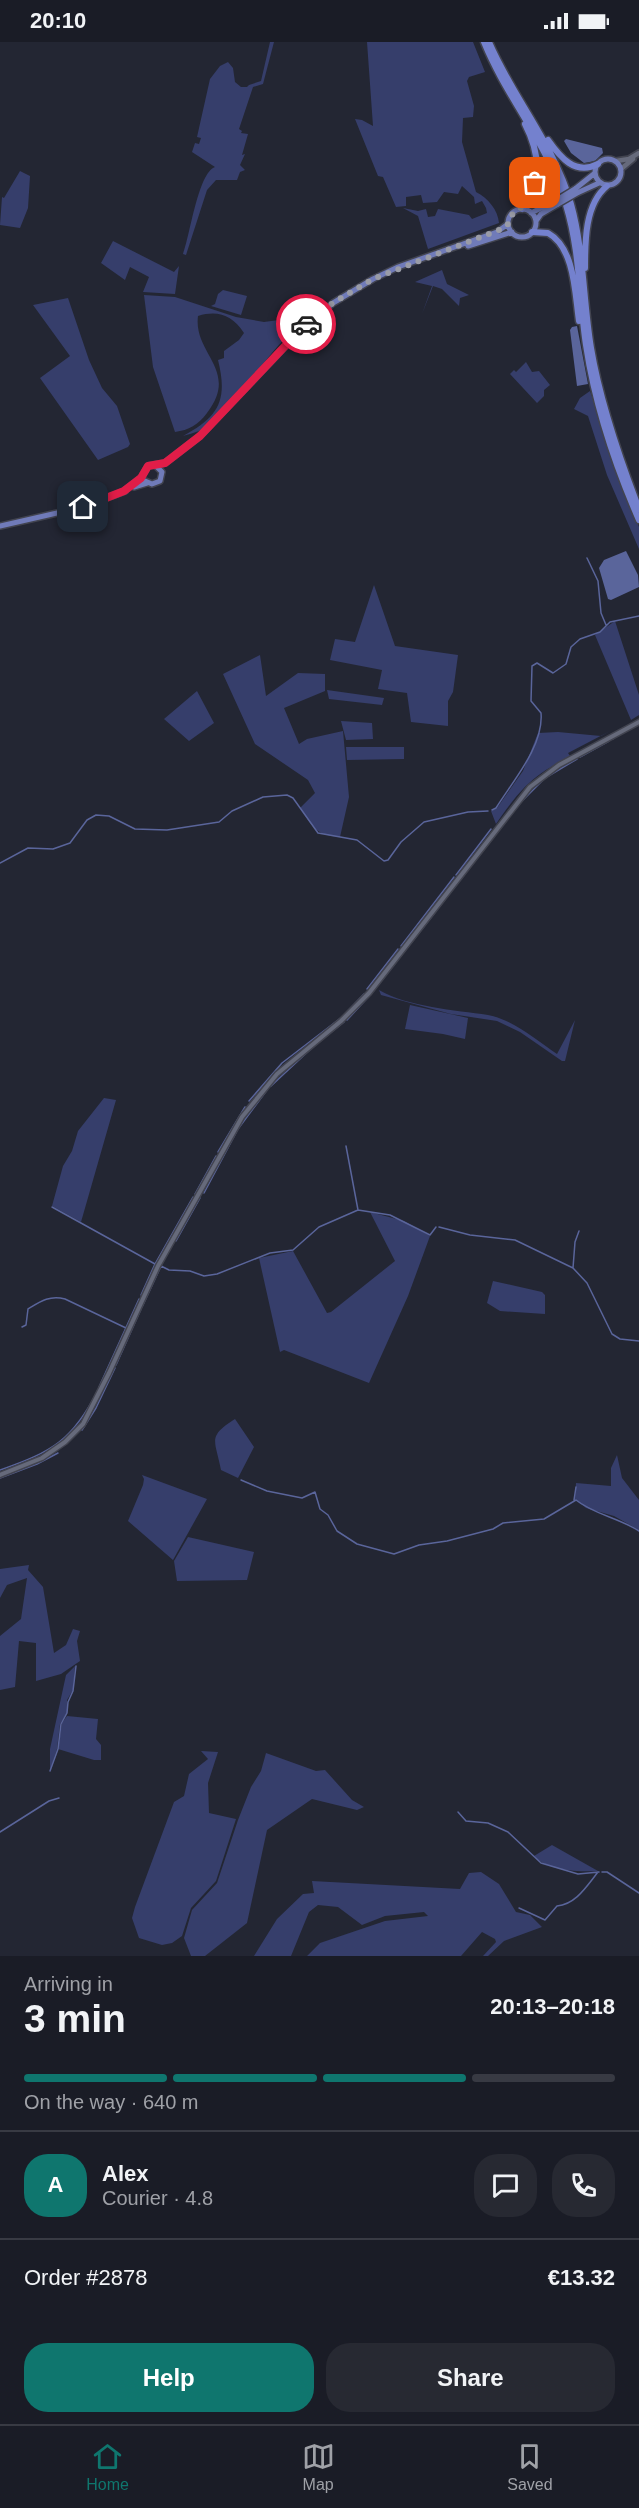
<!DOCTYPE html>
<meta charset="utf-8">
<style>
:root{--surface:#1a1c26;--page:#272932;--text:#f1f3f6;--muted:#9fa1a7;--line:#383a43;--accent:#0f766e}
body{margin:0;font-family:Helvetica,sans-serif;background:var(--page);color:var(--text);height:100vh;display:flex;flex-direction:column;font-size:22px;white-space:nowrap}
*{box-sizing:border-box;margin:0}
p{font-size:20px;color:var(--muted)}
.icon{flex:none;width:33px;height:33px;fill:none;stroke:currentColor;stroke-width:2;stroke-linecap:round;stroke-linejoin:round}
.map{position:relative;height:1914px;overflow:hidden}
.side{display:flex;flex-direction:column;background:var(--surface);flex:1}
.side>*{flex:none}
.pin{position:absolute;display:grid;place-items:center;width:51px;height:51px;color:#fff;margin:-26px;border-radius:12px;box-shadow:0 3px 9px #0006}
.courier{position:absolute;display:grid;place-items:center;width:60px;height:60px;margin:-30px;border:4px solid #e11d48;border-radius:50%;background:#fff;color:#222;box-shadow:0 2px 8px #0007}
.summary em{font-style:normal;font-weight:800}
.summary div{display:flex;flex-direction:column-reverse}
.summary{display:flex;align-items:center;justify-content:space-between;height:102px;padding:0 24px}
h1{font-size:39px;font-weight:800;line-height:45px}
.bar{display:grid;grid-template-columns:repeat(4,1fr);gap:9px 6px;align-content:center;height:72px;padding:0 24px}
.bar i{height:8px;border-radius:4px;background:var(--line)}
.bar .on{background:var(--accent)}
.bar p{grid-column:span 4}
.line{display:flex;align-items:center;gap:15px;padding:0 24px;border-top:2px solid var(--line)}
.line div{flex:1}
.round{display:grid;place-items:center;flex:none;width:63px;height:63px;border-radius:24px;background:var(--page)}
.primary-button{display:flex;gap:12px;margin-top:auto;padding:12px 24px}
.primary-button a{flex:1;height:69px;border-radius:24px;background:var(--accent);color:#fff;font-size:24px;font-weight:800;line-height:69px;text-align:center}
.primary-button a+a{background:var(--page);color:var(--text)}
.status{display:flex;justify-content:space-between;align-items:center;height:42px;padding:0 30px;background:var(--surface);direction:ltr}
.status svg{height:16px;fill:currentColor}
.dock{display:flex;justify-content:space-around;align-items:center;height:84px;border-top:2px solid var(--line);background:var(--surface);font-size:16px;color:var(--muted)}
.dock a{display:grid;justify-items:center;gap:3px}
.dock .on{color:var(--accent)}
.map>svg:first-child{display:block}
.green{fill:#363e6b}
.water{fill:#5a659b}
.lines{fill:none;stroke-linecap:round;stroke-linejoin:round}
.stream{stroke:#5a659b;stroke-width:1.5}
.tertiary-casing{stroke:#424450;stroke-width:7}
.secondary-casing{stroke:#424450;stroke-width:8}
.primary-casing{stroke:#424450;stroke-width:8}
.trunk-casing{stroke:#424450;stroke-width:9}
.tertiary{stroke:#666a7b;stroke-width:4}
.secondary{stroke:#666a7b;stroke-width:4.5}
.primary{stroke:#707bb9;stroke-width:5}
.trunk{stroke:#7481ce;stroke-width:6}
.primary-bridge-casing{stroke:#424450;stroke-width:8;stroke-linecap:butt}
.primary-bridge{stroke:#707bb9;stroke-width:5}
.done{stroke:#9a9ca7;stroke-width:6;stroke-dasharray:0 10.8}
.route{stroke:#e11d48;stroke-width:8}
</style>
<div class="status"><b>20:10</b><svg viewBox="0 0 49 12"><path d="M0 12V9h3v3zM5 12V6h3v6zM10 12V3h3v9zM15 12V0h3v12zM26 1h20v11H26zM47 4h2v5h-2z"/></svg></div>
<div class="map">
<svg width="639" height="1914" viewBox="0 0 639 1914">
<rect width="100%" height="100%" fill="#232633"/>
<path class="green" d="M270,0H274L263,42L253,45L239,87L242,89L241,91L248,92L242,113L245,112L240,123L245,128L240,130L237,138H216L207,148L186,213L183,212C190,194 198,131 215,125L192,110L195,101L199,102L201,96L197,95L210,37L220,24L228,20L233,26L235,40L241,45H247L249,43L261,39Z
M367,0H473L485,30L469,35L467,39L474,64L473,75L463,76L462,100L476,150C488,156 498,168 499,181L428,207L418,174L403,166L418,169L426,167L428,175L435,174L438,167L469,173L472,177L487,171L486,166L482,159L475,162L474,155L462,144L458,152L444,150L437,160L423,161L421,153L406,155V164L396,165L383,135L378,134L355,77L362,78L373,84Z
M20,129L30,134L28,166L20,186L0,183L2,155L4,156Z
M113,199L174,230L179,224L175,252L143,250L149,235L130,225L125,238L101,221Z
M442,228L447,242L469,253L460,256L459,264L442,247L433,244L422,272L432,244L415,240Z
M223,248L247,254L241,273L211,264L215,262L218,252Z
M144,253L175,255L236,275L264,280L308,274C270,305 244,354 204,386C199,390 189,392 183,394C219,375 228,358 218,318L224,316V309L239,298L244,291C232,273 218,268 198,274C193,312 240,328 207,371C198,383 189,388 175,390L153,325Z
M68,256L89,318L102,346L117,364L130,402L128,405L98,418L40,336L70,314L33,263Z
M526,320L532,330L539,329L550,343L544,348V354L537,361L510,332L514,328L516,330Z
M590,349L639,485V507L607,433L588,374L574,367L580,356Z
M374,543L395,604L458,613L453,650L448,659V684L411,680L407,651L378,647L382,628L330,618L335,597L355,600Z
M615,579L639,653V673L631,678L595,593Z
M260,613L266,654L298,631L325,632V649L284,666L299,702L307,697L343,689L349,755L340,795C315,793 313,785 300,766L315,751L308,738L255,702L223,632Z
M327,648L384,656L382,663L329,657Z
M197,649L214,681L189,699L164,677Z
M341,679L372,681L373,697L346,698Z
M610,689L568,711L570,714C531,735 521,746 496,782L491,769L497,766L523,729L538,691L558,690L601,694Z
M346,705H404V717L347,718Z
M379,948C408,965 455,968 488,973C514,978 536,998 557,1012L575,978L565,1019H562L520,990L497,979L451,972L381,953Z
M410,963L468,976L465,997L443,992L405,987Z
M104,1056L116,1058L81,1180L52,1164L63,1124L72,1109L78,1089Z
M370,1170L404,1179L430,1194L408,1254L369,1341L284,1308L280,1310L259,1216L293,1209L327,1271L331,1270L395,1219Z
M493,1239L542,1250L545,1253V1272L500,1269L487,1261Z
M235,1377L254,1405L238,1436L221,1428C215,1397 207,1395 235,1377Z
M617,1413L622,1436L639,1458V1488L614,1474L586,1466L575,1457L576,1441L611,1444V1426Z
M142,1433L207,1457L173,1518L128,1479L143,1443L144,1437Z
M188,1495L254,1510L247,1538L177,1539L174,1519Z
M29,1523L28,1528L43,1545L54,1611L66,1603L73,1587L80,1589L77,1599L80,1619L61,1632L36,1639V1601L19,1599L15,1645L0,1648V1594L21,1577L27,1536L7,1543L0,1556V1527Z
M75,1624L73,1648L67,1658V1671L60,1682L57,1707L50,1728V1707L66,1633Z
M67,1674L98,1677L96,1697L101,1703V1718H94L58,1707L62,1681Z
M201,1709L218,1710L208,1741L209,1771L236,1777L216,1839L191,1866L182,1894L172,1901L162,1903L139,1896L132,1876L135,1865L174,1760L184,1754L189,1732L208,1717Z
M266,1711L316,1729L325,1728L352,1758L364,1765L357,1768L312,1757L267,1788L247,1881L205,1914H191L184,1896L192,1868L217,1841L238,1778L251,1745L261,1729Z
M552,1803L598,1829C580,1830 547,1829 534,1814Z
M481,1830L499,1842L516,1870L530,1873L542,1885L504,1899L488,1914H483L496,1900L495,1897L482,1890L461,1914H307L320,1901L385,1879L428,1874L424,1870L385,1874L362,1883L338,1865L318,1863L309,1870L291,1914H254L277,1877L303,1852L314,1851L312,1839L460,1847L469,1831Z"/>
<path class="water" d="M566,97L602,106L603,111L595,119L584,121L571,111L564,99Z
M577,284L588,342L577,344L570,288L572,285Z
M626,509L638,533L639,545L611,558L608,557L599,526L604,518Z"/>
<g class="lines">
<path class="stream" d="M587,516L598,539L601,571L606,583
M611,697H613
M580,715L609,699
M517,764L545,736L577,717
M492,768L496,766C512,740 544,704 541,671L531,659L532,624L537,621L553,631L566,622L571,605L580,597L600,590L610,580L639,574
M0,821L28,806L53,807L70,801L87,778L96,773L109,774L135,787L167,788L219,780L232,769L263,755L287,753L293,756L318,791L357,798L384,819L388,818L401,800L424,780L468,770L488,769
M456,833L491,787
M439,865L472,822
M401,904L454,835
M377,944L436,869
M367,947L398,907
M347,978L371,952
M320,999L344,980
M271,1044L315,1003
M249,1059L282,1021L342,975L364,952
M346,1104L358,1168
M218,1110L245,1065
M204,1151L238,1087L267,1048
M195,1152L216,1114
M52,1165L155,1222
M439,1185L470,1193L515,1198L573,1226L587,1241L612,1292L620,1297L639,1299
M176,1199L200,1156
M573,1226L575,1200L579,1189
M141,1253L155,1222L193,1155
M142,1265L161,1224L169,1228L190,1229L204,1234L217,1232L270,1211L293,1208L319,1185L358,1168L390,1173L430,1193L436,1185
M22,1285L26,1283L28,1267C41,1259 50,1253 65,1257L126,1286
M116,1323L141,1267
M99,1345L139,1257
M82,1388L96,1366L115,1326
M0,1428C52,1410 73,1398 98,1348
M0,1436L37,1422L58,1411
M241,1438L267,1449L302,1456L315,1450L320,1467L328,1473L337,1489L357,1502L394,1512L419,1503L447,1499L493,1487L503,1481L544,1477L576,1458C593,1472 619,1476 639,1489
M574,1458L576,1445
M50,1729L58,1707L61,1682L67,1671L68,1660L73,1649L76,1624
M458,1770L466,1779L488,1781L508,1790L541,1821L578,1832L599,1830
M0,1790L49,1759L59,1756
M602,1830H607L639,1851
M519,1866L545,1878L557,1864C576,1862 586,1845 598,1830"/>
<g class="tertiary-casing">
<path id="tertiary" d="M0,1433L42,1416L65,1400L83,1382L109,1331L158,1224L242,1075L277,1032L341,979L369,951L530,745L559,723L639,680"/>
</g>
<g class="secondary-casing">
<path id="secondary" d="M616,119L629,117L639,111
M621,127L633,117"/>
</g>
<g class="primary-casing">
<path id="primary" d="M595 130a13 13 0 1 1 26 0a13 13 0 1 1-26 0Z
M575,147L595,131
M577,151L599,141
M508 181a14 14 0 1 1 28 0a14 14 0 1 1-28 0Z
M531,171L557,158
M536,179L541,172L558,162
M468,204L512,190
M145,439L152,442L160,439L162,430L156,424
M134,445L147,441
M124,449L141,436L148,424L165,421L200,394L294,295L333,261L373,237L398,225L497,190L508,182
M0,484L83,465L125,449"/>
</g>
<g class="trunk-casing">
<path id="trunk" d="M484,0C507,57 549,103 566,163C580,208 579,257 586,303C595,363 615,423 639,478
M489,0C513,56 554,102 571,162C584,209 583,258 591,306C600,360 619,415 639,467
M548,98C560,115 575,134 598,122
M522,167C543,140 540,111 525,82
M532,190L548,191C575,206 575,252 579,279
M585,226C585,199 585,162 607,144"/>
</g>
<use href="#tertiary" class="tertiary"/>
<use href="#secondary" class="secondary"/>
<use href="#primary" class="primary"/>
<use href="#trunk" class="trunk"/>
<g class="primary-bridge-casing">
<path id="primary-bridge" d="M557,158L575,147
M558,162L577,151"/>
</g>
<use href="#primary-bridge" class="primary-bridge"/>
</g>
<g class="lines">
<path class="done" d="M306,282L333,261L373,237L504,186L508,182L513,171C526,163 531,157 535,141"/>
<path class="route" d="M83,465L124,449L141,436L148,424L165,421L200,394L306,282"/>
</g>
</svg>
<div class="pin" style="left:535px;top:141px;background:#ea580c"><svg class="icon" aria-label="bag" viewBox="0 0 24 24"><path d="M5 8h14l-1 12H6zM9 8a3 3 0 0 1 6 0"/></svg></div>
<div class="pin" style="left:83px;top:465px;background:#1f2937"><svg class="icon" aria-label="home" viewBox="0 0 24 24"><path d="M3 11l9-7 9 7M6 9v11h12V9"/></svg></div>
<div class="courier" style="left:306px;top:282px"><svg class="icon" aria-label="car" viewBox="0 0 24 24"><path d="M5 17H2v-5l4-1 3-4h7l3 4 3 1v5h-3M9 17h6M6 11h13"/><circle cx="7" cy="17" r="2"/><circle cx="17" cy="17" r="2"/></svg></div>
</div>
<section class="side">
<div class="summary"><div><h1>3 min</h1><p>Arriving in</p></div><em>20:13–20:18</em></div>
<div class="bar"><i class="on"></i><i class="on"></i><i class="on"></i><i></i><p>On the way · 640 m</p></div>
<div class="line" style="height:108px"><b class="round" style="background:var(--accent);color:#fff">A</b><div><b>Alex</b><p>Courier · 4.8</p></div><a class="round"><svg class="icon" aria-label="chat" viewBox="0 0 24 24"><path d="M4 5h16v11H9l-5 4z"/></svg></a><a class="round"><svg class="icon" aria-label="phone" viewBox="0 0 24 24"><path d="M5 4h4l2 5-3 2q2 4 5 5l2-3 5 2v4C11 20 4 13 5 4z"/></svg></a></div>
<div class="line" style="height:78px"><div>Order #2878</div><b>€13.32</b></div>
<div class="primary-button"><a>Help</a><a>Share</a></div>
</section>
<nav class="dock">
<a class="on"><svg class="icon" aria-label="home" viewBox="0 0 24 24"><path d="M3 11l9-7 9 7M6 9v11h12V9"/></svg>Home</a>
<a><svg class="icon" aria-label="map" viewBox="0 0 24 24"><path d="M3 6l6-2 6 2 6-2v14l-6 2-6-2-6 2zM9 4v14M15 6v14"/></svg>Map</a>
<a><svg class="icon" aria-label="saved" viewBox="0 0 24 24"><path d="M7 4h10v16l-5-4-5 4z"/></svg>Saved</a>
</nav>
